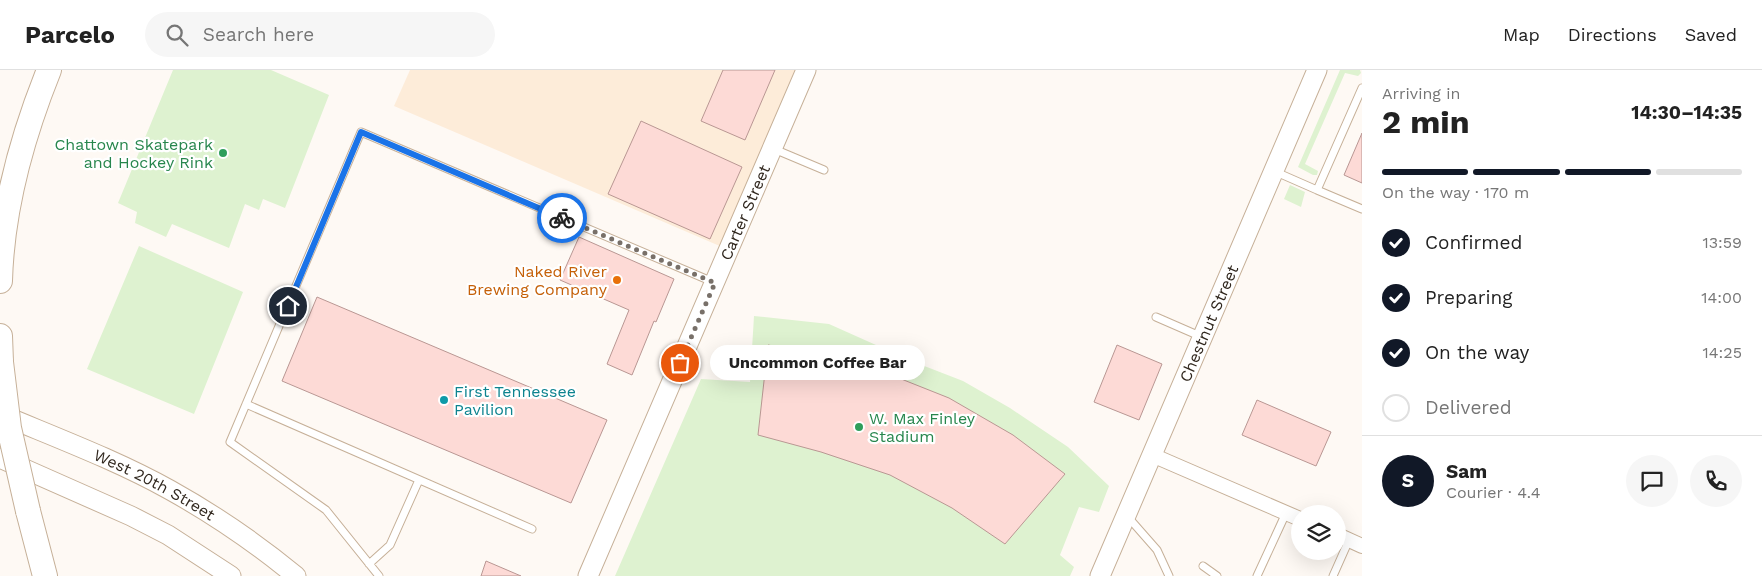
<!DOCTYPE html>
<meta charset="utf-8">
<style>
:root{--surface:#fff;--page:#f6f6f6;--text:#222;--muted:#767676;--line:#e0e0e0;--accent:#111827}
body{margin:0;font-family:"Work Sans",sans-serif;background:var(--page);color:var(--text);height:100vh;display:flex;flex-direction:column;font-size:19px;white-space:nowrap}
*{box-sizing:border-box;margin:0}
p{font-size:16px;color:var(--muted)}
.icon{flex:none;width:28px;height:28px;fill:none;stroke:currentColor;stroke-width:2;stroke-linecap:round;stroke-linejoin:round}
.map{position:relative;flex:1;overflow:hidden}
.sheet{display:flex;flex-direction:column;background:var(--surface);width:400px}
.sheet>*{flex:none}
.buttons{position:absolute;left:1291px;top:435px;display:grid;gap:10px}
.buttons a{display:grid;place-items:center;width:55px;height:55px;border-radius:50%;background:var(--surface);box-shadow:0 5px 20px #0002;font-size:25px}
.pin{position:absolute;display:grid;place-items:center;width:42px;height:42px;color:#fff;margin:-21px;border:2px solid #fff;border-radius:50%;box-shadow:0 1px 5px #0007}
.courier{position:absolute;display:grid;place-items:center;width:50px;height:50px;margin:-25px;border:4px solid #1a73e8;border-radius:50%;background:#fff;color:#222;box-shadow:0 1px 6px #0007}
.bubble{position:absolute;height:35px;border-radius:18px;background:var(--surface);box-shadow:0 5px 20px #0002;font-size:16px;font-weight:700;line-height:35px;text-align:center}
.head em{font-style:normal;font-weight:700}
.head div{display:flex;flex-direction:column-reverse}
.head{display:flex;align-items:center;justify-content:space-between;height:85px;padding:0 20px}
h1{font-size:32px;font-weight:700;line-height:38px}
.bar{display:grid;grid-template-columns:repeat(4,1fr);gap:8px 5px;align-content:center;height:60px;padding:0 20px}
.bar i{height:6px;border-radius:4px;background:var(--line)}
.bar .active{background:var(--accent)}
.bar p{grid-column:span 4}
.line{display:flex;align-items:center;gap:12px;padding:0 20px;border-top:1px solid var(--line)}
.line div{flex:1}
.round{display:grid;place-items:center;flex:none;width:52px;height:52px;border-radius:26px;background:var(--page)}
ol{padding:0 20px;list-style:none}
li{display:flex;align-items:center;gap:15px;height:55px}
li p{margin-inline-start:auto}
li .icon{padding:5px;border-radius:50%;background:var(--accent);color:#fff;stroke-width:4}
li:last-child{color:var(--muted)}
li i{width:28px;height:28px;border:2px solid var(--line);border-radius:50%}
header{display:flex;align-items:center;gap:30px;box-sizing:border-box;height:70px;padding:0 25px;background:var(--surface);border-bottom:1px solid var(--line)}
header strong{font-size:24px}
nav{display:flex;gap:28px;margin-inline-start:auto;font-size:18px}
.search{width:350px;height:45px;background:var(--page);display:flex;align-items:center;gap:12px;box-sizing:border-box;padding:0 18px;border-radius:28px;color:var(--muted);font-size:19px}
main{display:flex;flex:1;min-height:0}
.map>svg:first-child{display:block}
.built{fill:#fdecd9}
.green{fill:#def2d0}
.building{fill:#fddad6;stroke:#b99793}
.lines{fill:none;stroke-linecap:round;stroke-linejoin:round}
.lane-casing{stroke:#c6b098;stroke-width:9}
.street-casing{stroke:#c6b098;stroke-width:16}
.secondary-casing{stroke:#c6b098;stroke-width:21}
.highway-casing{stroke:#c6b098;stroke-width:26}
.lane{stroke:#fff;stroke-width:7}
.street{stroke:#fff;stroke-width:14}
.secondary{stroke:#fff;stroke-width:19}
.highway{stroke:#fff;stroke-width:24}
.highway-bridge-casing{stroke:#c6b098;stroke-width:26;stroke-linecap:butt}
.highway-bridge{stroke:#fff;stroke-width:24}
.done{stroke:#787069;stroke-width:5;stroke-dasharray:0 9}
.route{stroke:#1a73e8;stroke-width:6}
.leisure-dot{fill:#2e9e5b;stroke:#fff;stroke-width:2}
.food-dot{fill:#e8710a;stroke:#fff;stroke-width:2}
.culture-dot{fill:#0f9aa8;stroke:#fff;stroke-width:2}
.labels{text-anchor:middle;stroke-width:4.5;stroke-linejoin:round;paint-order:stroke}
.leisure-label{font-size:16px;fill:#27864d;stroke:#fff;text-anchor:end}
.street-label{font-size:16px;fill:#30271e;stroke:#fff}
.food-label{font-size:16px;fill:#c56008;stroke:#fff;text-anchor:end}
.culture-label{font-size:16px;fill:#0d838f;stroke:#fff;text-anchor:start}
</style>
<header>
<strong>Parcelo</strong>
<div class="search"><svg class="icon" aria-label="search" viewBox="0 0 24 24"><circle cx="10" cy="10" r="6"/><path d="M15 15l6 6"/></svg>Search here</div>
<nav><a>Map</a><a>Directions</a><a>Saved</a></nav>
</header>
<main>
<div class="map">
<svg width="1362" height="506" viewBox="0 0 1362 506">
<rect width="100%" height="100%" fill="#fef9f4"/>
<path class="built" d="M410,0H806L729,180L394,36Z"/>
<path class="green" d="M173,0H271L329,25L285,138L263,129L259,140L245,134L229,178L172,154L166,167L135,153L137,142L118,133Z
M1340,0H1360L1361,3L1358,6L1345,3L1305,94L1318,101L1317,105H1313L1298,97Z
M1290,115L1305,122L1301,137L1284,129Z
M139,176L243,222L194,344L87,299Z
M754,246L829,254L914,292L963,311L1010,338L1068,377L1109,416L1099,442L1079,437L1060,485L1074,497L1070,506H615L701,309L750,312Z"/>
<path class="building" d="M723,0H775L745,70L701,51Z
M641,51L742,97L710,169L608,124Z
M1362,63V113L1344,105Z
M579,167L674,209L656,252L654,251L632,305L607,294L629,240L560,210Z
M317,227L607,350L571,433L282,311Z
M768,275L861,293L949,328L1013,365L1065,404L1005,474L952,438L890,405L821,382L758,365Z
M1117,275L1162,294L1139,350L1094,332Z
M1257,330L1331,362L1316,396L1242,365Z
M486,491L521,506H481Z"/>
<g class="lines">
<g class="lane-casing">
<path id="lane" d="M1362,18L1317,120L1362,139
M774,79L824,100
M1276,102L1317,120
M1156,247L1202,267
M246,334L532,459
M1128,447L1157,480L1169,506
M369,494L390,475L419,410
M1203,496L1217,506
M379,506L326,440L230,372L361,62L713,212
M1257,506L1286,443
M1333,506L1349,470"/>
</g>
<g class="street-casing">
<path id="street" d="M1152,385L1300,449
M1338,465L1362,476"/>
</g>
<g class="secondary-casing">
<g id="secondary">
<path id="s1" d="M0,344C57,368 116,390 170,420C215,445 257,474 296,506"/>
<path d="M0,388L131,446L168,465L231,506"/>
<path id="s2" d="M588,506L806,0"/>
<path id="s3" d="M1100,506L1317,0"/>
</g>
</g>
<g class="highway-casing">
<path id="highway" d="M0,211C2,138 22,67 49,0
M0,266L1,292
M28,441L45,506"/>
</g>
<use href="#lane" class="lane"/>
<use href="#street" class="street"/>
<use href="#secondary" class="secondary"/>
<use href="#highway" class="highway"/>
<g class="highway-bridge-casing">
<path id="highway-bridge" d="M1,292L9,358L28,441"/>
</g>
<use href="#highway-bridge" class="highway-bridge"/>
</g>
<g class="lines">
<path class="done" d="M562,148L715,213L680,293"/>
<path class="route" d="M288,236L361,62L562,148"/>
</g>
<g class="leisure-dot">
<circle cx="223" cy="83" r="5"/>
<circle cx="859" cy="357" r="5"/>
</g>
<circle class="food-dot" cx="617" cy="210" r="5"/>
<circle class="culture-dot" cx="444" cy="330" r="5"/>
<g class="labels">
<g class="leisure-label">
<text x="213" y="80">Chattown Skatepark<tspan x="213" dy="18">and Hockey Rink</tspan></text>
<text x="869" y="354" text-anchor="start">W. Max Finley<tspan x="869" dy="18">Stadium</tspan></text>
</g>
<g class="street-label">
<text dy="6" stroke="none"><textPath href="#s2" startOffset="396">Carter Street</textPath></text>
<text dy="6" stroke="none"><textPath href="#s3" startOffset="275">Chestnut Street</textPath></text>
<text dy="6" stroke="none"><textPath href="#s1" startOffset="170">West 20th Street</textPath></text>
</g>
<g class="food-label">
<text x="607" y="207">Naked River<tspan x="607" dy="18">Brewing Company</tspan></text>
</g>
<g class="culture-label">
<text x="454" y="327">First Tennessee<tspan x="454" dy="18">Pavilion</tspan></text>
</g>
</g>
</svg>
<div class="buttons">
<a><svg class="icon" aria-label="layers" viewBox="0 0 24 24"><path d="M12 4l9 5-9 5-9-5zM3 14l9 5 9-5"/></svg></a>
</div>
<div class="pin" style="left:680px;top:293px;background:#ea580c"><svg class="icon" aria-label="bag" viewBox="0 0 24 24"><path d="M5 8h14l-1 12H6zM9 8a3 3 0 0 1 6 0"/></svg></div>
<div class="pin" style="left:288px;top:236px;background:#1f2937"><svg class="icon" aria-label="home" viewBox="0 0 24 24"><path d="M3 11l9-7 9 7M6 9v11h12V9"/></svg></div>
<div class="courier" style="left:562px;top:148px"><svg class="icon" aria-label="bike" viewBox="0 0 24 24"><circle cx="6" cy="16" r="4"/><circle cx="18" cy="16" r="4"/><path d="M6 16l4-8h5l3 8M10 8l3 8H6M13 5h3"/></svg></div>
<div class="bubble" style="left:710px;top:275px;width:215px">Uncommon Coffee Bar</div>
</div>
<section class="sheet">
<div class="head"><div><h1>2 min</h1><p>Arriving in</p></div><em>14:30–14:35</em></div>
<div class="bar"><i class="active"></i><i class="active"></i><i class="active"></i><i></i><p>On the way · 170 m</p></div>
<ol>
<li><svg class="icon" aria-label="check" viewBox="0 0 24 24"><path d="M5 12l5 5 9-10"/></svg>Confirmed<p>13:59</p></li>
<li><svg class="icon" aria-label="check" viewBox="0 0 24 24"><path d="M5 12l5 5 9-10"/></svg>Preparing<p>14:00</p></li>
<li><svg class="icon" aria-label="check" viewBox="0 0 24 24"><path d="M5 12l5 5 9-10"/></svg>On the way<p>14:25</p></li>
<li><i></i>Delivered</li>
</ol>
<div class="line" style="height:90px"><b class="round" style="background:var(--accent);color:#fff">S</b><div><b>Sam</b><p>Courier · 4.4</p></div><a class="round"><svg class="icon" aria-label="chat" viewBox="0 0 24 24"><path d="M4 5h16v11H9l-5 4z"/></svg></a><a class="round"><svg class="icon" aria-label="phone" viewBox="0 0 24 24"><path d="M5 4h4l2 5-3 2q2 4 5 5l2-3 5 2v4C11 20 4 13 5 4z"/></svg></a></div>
</section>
</main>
